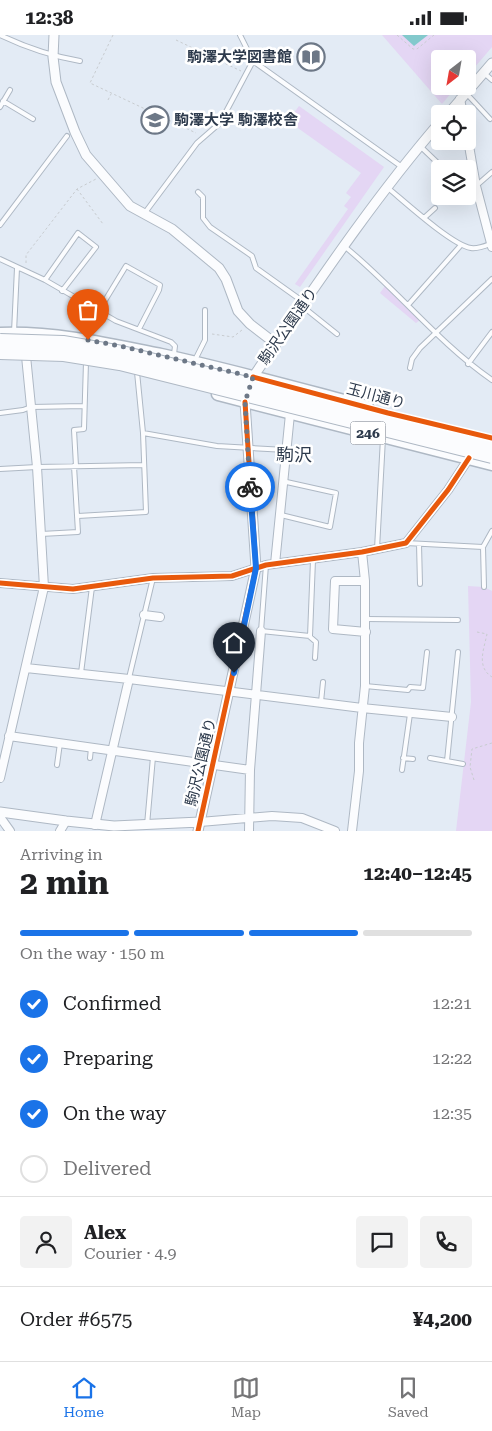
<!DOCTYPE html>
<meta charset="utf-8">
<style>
:root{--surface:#fff;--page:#f2f2f2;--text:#202124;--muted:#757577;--line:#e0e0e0;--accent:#1a73e8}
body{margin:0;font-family:"Roboto Serif","Noto Sans JP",serif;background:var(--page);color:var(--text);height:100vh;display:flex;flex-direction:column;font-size:19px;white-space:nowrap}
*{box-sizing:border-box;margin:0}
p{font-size:16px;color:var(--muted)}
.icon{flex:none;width:28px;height:28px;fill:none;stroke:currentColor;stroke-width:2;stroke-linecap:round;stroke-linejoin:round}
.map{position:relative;height:796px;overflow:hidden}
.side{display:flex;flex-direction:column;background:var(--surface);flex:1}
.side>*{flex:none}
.needle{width:32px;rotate:211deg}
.buttons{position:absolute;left:431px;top:15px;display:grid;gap:10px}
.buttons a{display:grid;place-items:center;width:45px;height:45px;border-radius:5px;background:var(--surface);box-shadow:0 5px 20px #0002;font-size:25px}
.pin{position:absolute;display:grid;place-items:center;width:42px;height:42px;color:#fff;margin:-51px -21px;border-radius:50% 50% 50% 0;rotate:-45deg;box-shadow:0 0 5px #0007}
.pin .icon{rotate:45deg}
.courier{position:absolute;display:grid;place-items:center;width:50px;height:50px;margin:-25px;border:4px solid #1a73e8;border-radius:50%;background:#fff;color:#222;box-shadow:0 1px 6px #0007}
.headline em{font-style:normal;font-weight:700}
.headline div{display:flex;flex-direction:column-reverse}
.headline{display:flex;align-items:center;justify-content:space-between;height:85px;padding:0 20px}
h1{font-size:32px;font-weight:700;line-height:38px}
.bar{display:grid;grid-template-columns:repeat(4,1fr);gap:8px 5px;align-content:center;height:60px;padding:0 20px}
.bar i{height:6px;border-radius:4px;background:var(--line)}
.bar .on{background:var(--accent)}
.bar p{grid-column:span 4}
.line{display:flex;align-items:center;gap:12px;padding:0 20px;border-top:1px solid var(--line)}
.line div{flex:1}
.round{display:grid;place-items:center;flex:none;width:52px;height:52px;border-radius:5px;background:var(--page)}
ol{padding:0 20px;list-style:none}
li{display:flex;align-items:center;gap:15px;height:55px}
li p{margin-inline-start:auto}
li .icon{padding:5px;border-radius:50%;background:var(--accent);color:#fff;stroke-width:4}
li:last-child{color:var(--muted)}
li i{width:28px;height:28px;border:2px solid var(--line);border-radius:50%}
.status{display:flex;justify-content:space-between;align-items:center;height:35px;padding:0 25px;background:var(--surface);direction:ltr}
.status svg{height:14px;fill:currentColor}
.menu{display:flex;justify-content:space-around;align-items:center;height:70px;border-top:1px solid var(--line);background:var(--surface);font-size:14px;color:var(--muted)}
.menu a{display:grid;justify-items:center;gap:2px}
.menu .on{color:var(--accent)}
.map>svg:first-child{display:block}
.green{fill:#e4d6f4}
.water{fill:#83c9cc}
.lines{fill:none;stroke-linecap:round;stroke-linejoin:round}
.service-casing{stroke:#aeb8c4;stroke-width:6}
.minor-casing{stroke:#aeb8c4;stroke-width:10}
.tertiary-casing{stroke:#aeb8c4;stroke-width:11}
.trunk-casing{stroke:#aeb8c4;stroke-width:15}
.path{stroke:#c8ccd0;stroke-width:1;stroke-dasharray:2.5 2.5;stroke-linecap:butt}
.service{stroke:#fbfcfe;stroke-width:4}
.minor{stroke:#fbfcfe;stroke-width:8}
.tertiary{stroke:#fbfcfe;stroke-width:9}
.trunk{stroke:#fbfcfe;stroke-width:12}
.motorway-bridge-casing{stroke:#aeb8c4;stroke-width:16;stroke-linecap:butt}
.motorway-bridge{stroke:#fbfcfe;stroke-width:14}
.cycleway-casing{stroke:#fff;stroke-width:8}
.cycleway{stroke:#e8590c;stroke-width:5}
.done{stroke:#6d7887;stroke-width:5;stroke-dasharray:0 9}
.route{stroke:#1a73e8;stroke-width:6}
.labels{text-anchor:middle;stroke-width:5;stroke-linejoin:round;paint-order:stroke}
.shield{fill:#fff;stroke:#6c7582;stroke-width:1}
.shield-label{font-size:14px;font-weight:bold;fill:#2d3a4c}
.poi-label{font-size:15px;font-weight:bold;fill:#2d3a4c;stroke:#fff;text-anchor:end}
.street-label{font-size:15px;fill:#2d3a4c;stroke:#fff}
.quarter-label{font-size:18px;fill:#2d3a4c;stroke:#fff}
</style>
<div class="status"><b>12:38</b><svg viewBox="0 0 49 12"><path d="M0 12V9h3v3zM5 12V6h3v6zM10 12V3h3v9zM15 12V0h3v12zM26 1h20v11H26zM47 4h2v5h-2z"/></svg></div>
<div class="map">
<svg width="492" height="796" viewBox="0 0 492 796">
<rect width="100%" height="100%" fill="#e3ebf5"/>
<path class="green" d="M382,0H492V12L468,40V24H440V51H457L442,69Z
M299,71L384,132L300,252L295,249L348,174L344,171L351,162L346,158L361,138L288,86Z
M385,251L420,285L416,288L380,258Z
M468,551L484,552L492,556V796H456L471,667Z"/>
<path class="water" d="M402,0H428L414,11Z"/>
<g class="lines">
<g class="service-casing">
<path id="service" d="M0,0C27,13 51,21 80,26
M240,0L253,26
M484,38L492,45
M466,58L490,84
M3,66L33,84
M0,72L10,55
M420,111L444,134
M476,151L492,137
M388,153C405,167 452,210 471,213C478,214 485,211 490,209
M468,154L475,148
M198,157L203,162V183L210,192L252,221L256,233L305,268
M144,179L197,108L220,88L253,26L402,132
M424,183L435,173
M0,190L67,101
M344,211C396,253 437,307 492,345
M0,224L45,245L116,286L171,307L175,311L174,319
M45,245L78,198L96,212L62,256
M408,270L461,210
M302,271L337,299
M98,277L126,231L160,250L159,255L139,294
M14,297L17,233
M195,325L205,305V275
M468,329L492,297
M410,333L412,324L420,313L492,244
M0,378L23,375L31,372L84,371
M143,398L217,411L286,415
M76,431L74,395L84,394L86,327
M0,434L37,432L144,430
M281,480L330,492L336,458L282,446
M78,481L146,477L143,398L137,337
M41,499L78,497L74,431
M406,508L483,512
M419,509L420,549
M377,514L383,403
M266,530L261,596L310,601L313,525
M484,552L483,512L492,496
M366,584L458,585
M309,601L316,607L315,623
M81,638L92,552
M129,643L153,543
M365,651L408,655L410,652L423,653L427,617
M321,667L323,647
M90,723L91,713
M403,723L413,724
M430,723L463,729
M447,726L458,617
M57,730L60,708
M402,735L410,679
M147,790L153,722"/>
</g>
<g class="minor-casing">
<path id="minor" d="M460,64L463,79
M468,105L476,151L492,212
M275,529L290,379
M365,546H335L333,594L366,597
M0,548L73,554L153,543L232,541L266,530L362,517L406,508L448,455L469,423
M144,580L160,582
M26,633L129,644L362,673L452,682
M9,701L250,735
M0,743L44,552L37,432L26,321
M0,782L10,796
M200,787L272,781L302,783L335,796
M95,790L129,644
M60,796L66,786
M249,796L250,735L261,596
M352,796L359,736V708L365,651V546L362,517"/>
</g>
<g class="tertiary-casing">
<path id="tertiary" d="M54,0L53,22L56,47L75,97L86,120L130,171L172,194L219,233L226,244L238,276L250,289L276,309
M448,79L492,28
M252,346L253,342C313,255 371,167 440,87
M0,777L66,786L114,791L200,787
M198,796L256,533L245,367L247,361"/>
</g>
<g class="trunk-casing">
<path id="trunk" d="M0,299C55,297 107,309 161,320C230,335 298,354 367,372
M218,359L492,429"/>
</g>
<path class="path" d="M113,0L90,48L196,98
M397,0L413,14H417L434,0
M176,5L241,36
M108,65L111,59
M77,154L103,189
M26,228V220L77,154L96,144
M212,299L233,302L242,295
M477,597L487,599C484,614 476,632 492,642
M474,745L470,732L472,714L492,708"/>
<use href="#service" class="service"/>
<use href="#minor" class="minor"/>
<use href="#tertiary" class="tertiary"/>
<use href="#trunk" class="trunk"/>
<g class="motorway-bridge-casing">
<path id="motorway-bridge" d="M0,306L63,308L122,318L492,410
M0,317L64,319L120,328L492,421"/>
</g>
<use href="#motorway-bridge" class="motorway-bridge"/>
<g class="cycleway-casing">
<path id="cycleway" d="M253,342L388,378L492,403
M0,548L73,554L153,543L232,541L266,530L362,517L406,508L448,455L469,423
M198,796L256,533L245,367"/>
</g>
<use href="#cycleway" class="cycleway"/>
</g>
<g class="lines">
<path class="done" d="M88,305L120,311L253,342L245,367L250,452"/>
<path class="route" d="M234,638L256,533L250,452"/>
</g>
<defs>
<g id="library-ring" transform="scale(1.4375)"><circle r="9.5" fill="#fff" stroke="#6d7887" stroke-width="1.5"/><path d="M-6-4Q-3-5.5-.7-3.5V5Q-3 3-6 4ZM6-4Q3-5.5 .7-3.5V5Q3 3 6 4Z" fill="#6d7887"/></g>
<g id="university-ring" transform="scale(1.4375)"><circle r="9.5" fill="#fff" stroke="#6d7887" stroke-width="1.5"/><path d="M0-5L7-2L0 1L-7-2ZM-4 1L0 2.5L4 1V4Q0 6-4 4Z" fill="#6d7887"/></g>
</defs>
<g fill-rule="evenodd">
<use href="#library-ring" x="311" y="22"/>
<use href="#university-ring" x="155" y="85"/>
</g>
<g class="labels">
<rect class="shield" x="350.5" y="386.5" width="35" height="23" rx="4"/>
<g class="shield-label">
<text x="368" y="403">246</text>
</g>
<g class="poi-label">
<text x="292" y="27">駒澤大学図書館</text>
<text x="174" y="90" text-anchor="start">駒澤大学 駒澤校舎</text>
</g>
<g class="street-label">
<text transform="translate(288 291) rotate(-55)" y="5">駒沢公園通り</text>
<text transform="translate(376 361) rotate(15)" y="5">玉川通り</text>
<text transform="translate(201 727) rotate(-77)" y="5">駒沢公園通り</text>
</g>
<g class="quarter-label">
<text x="294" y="426">駒沢</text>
</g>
</g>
</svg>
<div class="buttons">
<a><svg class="needle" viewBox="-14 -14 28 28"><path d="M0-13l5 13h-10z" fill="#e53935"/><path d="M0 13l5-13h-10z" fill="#757577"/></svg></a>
<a><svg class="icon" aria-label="locate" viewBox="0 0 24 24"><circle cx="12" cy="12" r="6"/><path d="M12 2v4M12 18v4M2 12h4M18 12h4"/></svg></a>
<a><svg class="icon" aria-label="layers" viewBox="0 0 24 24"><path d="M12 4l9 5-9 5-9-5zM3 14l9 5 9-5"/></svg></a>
</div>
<div class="pin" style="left:88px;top:305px;background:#ea580c"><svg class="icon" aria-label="bag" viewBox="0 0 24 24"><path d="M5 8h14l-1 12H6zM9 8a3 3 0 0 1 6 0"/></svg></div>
<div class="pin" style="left:234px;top:638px;background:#1f2937"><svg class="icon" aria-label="home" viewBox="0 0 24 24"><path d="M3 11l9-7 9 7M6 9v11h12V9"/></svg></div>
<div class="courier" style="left:250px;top:452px"><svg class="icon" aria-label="bike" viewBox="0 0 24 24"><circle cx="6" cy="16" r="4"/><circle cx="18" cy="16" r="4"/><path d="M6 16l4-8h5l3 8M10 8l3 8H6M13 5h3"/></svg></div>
</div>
<section class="side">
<div class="headline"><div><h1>2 min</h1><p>Arriving in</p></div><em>12:40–12:45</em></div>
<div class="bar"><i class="on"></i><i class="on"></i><i class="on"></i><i></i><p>On the way · 150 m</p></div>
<ol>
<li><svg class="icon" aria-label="check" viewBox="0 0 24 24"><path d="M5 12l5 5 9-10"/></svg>Confirmed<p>12:21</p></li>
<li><svg class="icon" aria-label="check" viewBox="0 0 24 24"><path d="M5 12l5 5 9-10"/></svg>Preparing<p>12:22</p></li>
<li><svg class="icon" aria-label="check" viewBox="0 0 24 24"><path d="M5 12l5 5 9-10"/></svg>On the way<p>12:35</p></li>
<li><i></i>Delivered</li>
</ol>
<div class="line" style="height:90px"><a class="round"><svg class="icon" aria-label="person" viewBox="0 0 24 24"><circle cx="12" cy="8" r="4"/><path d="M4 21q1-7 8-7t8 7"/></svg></a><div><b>Alex</b><p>Courier · 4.9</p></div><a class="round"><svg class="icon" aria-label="chat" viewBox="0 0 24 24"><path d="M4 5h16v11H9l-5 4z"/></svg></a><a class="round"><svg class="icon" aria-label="phone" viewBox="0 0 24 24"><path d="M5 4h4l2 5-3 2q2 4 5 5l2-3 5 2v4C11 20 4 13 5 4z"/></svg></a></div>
<div class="line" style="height:65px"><div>Order #6575</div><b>¥4,200</b></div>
</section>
<nav class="menu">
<a class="on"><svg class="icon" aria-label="home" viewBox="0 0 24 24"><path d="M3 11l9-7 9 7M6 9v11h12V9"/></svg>Home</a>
<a><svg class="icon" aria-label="map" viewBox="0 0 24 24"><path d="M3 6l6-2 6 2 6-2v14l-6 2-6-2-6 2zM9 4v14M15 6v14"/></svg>Map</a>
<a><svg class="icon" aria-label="saved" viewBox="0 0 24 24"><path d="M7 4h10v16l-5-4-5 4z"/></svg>Saved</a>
</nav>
